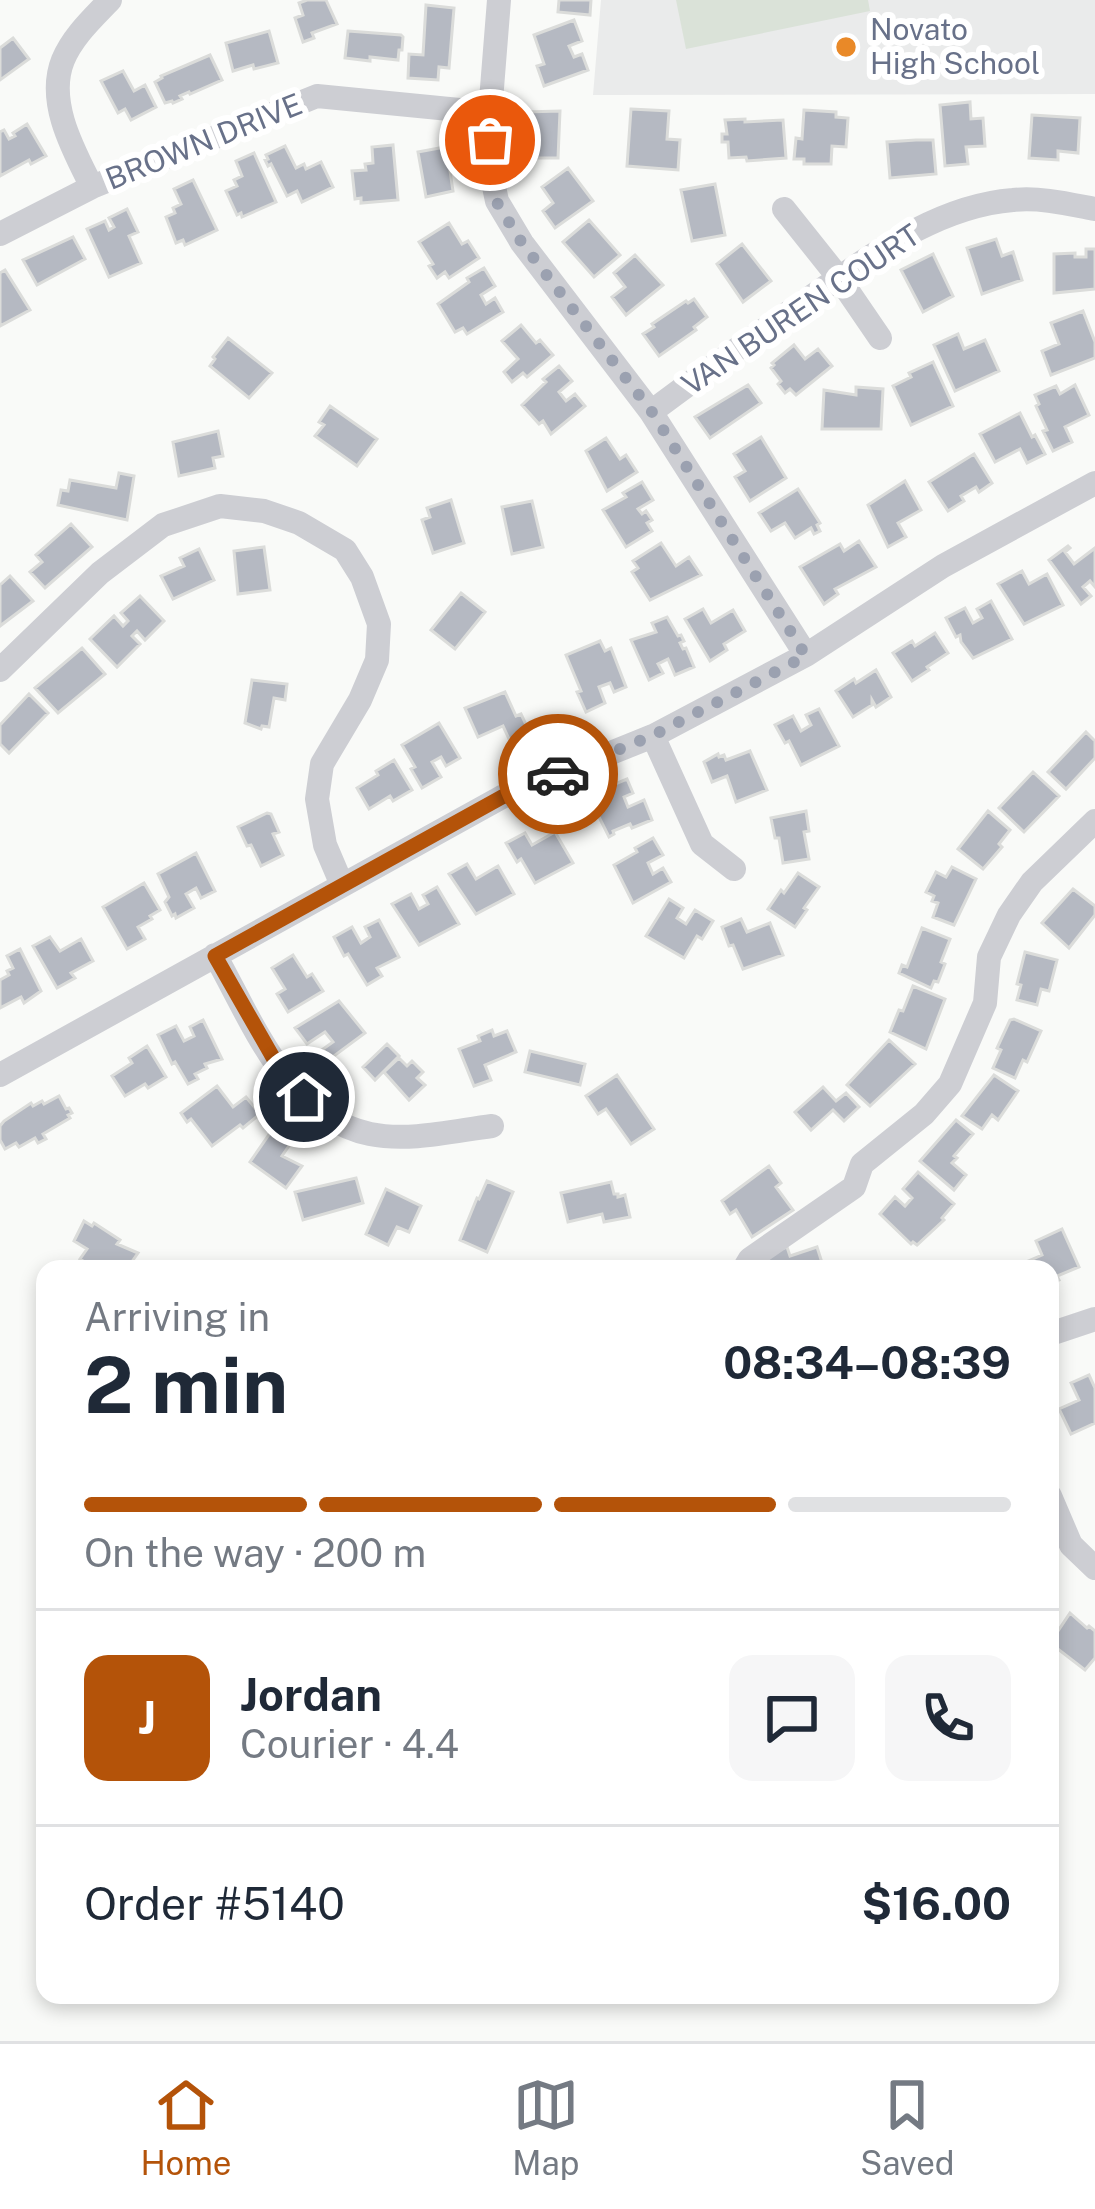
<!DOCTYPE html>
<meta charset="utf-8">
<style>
:root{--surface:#fff;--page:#f6f6f7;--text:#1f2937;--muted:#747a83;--line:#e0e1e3;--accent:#b45309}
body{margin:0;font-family:"Public Sans",sans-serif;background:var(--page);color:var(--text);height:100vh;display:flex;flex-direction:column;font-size:45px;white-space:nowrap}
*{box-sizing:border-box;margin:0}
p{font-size:39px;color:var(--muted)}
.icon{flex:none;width:66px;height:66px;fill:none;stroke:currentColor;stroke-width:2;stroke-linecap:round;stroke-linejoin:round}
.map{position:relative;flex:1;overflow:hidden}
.side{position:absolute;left:36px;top:1260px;width:1023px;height:744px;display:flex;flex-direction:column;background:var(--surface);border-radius:24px;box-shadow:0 6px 18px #0003}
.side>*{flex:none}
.pin{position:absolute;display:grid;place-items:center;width:102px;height:102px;color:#fff;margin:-51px;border:6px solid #fff;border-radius:50%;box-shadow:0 3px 12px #0007}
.courier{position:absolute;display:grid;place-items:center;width:120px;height:120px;margin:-60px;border:9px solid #b45309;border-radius:50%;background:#fff;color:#222;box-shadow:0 3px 15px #0007}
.headline em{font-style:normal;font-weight:700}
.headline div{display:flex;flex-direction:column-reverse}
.headline{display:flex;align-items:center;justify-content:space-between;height:204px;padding:0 48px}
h1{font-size:78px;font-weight:700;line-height:90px}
.bar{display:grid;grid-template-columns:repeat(4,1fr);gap:18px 12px;align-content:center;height:144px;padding:0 48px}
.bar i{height:15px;border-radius:9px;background:var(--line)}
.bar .current{background:var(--accent)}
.bar p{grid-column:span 4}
.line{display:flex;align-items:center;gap:30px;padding:0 48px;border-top:3px solid var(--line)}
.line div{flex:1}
.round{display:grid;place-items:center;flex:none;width:126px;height:126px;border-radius:24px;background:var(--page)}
.dock{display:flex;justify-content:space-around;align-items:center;height:168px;border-top:3px solid var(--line);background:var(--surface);font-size:33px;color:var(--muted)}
.dock a{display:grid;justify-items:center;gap:6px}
.dock .current{color:var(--accent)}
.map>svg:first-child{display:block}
.built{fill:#eaebeb}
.green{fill:#dae2d8}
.building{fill:#b5b9c2;stroke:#dbdcda;stroke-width:3}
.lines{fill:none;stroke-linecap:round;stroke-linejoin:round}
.minor{stroke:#cdced3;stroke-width:24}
.done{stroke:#9ba1b0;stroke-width:12;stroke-dasharray:0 21.6}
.route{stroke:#b45309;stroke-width:15}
.poi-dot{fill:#e98928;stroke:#fff;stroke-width:4.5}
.labels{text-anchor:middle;stroke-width:12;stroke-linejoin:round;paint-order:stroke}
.poi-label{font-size:30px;fill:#687189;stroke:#fff;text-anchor:start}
.street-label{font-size:30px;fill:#687189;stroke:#fff}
</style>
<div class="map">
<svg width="1095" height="2041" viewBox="0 0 1095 2041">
<rect width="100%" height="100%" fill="#f9faf8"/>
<path class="built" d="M601,0H1095V94L593,95Z"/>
<path class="green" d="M676,0H868L870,11L686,49Z"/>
<path class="building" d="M307,0H326L337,24L312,33L314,38L303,42L295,18L303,15L299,3Z
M559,0H591L590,15L558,12Z
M426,5L454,8L449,68L439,67L438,80L408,78L409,54L423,55Z
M574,20L582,41L569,46L574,57L582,54L588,70L544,86L537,66L544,64L534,35Z
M269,31L278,63L254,69L253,65L233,71L226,43Z
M348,31L401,35L403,37L402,50H399L398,60L370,57V61L345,58Z
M13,38L29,59L0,80V48Z
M210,55L222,80L190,94L189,92L180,96L182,99L173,103L172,101L165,103L155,82L162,78L161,76Z
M123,71L134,91L145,85L156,107L131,120L125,109L118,113L101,81Z
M970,102L971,119L983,118L985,146L966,147L968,164L945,166L940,105Z
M631,109L669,111L667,139L680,140L678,170L627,166Z
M804,110L836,112V117L848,118L846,147L832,146L831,164H804V159H794L796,138L802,139Z
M560,111L558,158H525L524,112Z
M1032,115L1080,118L1078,153L1058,151V160L1029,158Z
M745,119V122L783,120L786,158L747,161L746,157L729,158L728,142H722V134H727L725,120Z
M27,124L46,156L31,164L29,160L0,176V132L4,130L9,139L15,136L13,133Z
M916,140H933L936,174L890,178L887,142Z
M393,145L398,200L361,203V198L355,199L352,171L366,170L365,164L373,163L372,147Z
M285,146L296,168L304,164L306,169L321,162L333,187L302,202L297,191L287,196L271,164L268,166L265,160L268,159L266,155Z
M450,146L455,170L450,171L453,191L426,197L418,152Z
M254,153L276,202L242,217L241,213L237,215L226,191L237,186L234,180L242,176L236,161Z
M568,168L593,201L555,228L543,211L553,203L542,187Z
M193,180L217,230L185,245L183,240L176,243L166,217L175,213L173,208L181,204L174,189Z
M715,184L725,235L692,241L681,190Z
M127,209L138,232L129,236L141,263L109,277L87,229L105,221L109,230L114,227L109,218Z
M589,220L620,255L594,277L563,242Z
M449,223L462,244L468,241L479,258L449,278L445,272L437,278L429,266L433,264L419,242Z
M73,237L85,259L37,285L23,260Z
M996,239L1002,256L1013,252L1022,280L982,294L967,248Z
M742,244L771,281L743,302L717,264Z
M1086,249H1095V289L1054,293V254L1075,253V257H1086Z
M933,254L953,296L923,312L901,270Z
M635,255L663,285L626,315L612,297L625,287L614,273Z
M484,268L495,286L481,295L486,304L495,298L503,312L467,334L463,328L455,332L438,304L469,282L467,278Z
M5,270L30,310L0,326V273Z
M694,299L707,317L694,327L696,330L659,356L643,334L654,327L652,324L686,301L688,303Z
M1083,311L1095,342V358L1051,375L1042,351L1059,344L1051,323Z
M521,325L536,343L540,340L553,355L527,377L523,373L512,382L504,372L518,359L502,341Z
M958,334L964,349L985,340L999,371L955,391L934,345Z
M228,338L272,373L249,398L210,366L215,359L213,357Z
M794,345L805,359L818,349L832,366L796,395L790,389L785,393L778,384L781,381L771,368L774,365L772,363Z
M933,362L953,406L911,425L893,386L911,377L909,373Z
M559,366L572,381L559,392L566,401L575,394L585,406L551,434L543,421L539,424L522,405L546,382L543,379Z
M748,385L761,403L710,438L695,417Z
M1075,385L1089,415L1065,427L1072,442L1053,451L1043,431L1047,430L1036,406L1039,404L1035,395L1056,386L1060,394Z
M856,387L883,389L881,429H822L824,390L856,395Z
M330,406L377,439L357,466L315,436L324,425L319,422Z
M1020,413L1032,437L1035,435L1045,454L1027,463L1020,449L995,462L980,434Z
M218,431L223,456L213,458L215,468L179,476L173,442Z
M761,437L786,478L750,501L735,477L745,471L734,454Z
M606,438L620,459L626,455L637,472L607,491L586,451Z
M974,454L992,483L979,492L976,487L961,496L964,501L948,511L929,482Z
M119,473L134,476L127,520L58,505L61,490L68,491L70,480L116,488Z
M905,481L921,510L898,523L906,537L888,547L868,505Z
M642,482L653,500L638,509L642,514L646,511L652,520L647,523L652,531L626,547L603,510L626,497L623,493Z
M798,489L820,523L817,525L820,531L814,534L811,528L795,538L785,523L771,531L759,513Z
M451,500L464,543L433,553L422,520L430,517L427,508Z
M532,501L543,547L512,554L502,507Z
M71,524L92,547L45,588L30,572L42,562L36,555Z
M859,541L876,567L835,589L838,594L824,604L800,567L840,544L844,551Z
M661,543L676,566L689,557L701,575L650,600L632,572L638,568L633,561Z
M1068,546L1070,548L1065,552L1074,564L1095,548V587L1090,581L1083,587L1091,596L1081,604L1049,560Z
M264,547L270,590L238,594L234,551Z
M199,549L214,580L173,599L161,576L184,566L180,558Z
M1022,571L1029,584L1047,574L1063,605L1024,624L998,584Z
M10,576L33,601L0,626V585Z
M461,593L485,612L455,649L431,630Z
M140,596L164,621L145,640L137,631L132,636L140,644L117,667L90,639L114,616L123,626L128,621L121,613Z
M991,601L1012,639L973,658L961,642L960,635L956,637L946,618L965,608L973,623L982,618L977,609Z
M703,609L711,623L733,610L745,631L724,644L727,650L710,661L685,619Z
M667,617L678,636L681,635L684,641L680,643L683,649L686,648L694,667L675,675L668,659L658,664L663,673L649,680L631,640L656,632L652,623Z
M935,633L948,653L927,667L929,670L912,681L893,653L912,641L915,646Z
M600,641L605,651L611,648L626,687L614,692L610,683L599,687L605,703L586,712L577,692L581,691L566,655Z
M82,648L105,674L58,713L35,688Z
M876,670L891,697L876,707L872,700V705L853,717L836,691L854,679L856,683Z
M252,680L287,684L285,700L274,698L269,727L262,726L261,729L245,723Z
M505,692L516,716L521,714L530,733L510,741L503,726L478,737L465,708Z
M29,694L48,713L9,753L0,744V725Z
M819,709L839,746L801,765L789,741L785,743L775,725L793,716L801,731L811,725L806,715Z
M439,723L460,758L446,766L441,757L432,762L441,777L422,788L411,769L415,767L402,745Z
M1086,732L1095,741V758L1066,789L1048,772Z
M750,751L767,790L736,802L727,776L712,782L704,762L718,754L719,757L724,755L726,760Z
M394,760L412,790L393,801L390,796L369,809L357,788L378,775L376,771Z
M1033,772L1059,796L1024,832L999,808Z
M627,779L633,793L624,797L628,807L644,800L652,820L632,828L630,824L613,831L614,834L609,837L588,795Z
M806,811L809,831L804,832L809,859L783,863L779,838H775L771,818Z
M988,811L1010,830L999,844L1002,847L983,869L958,849Z
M267,813L271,814L279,832L273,834L283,855L261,866L251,845L247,846L238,827Z
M555,832L573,863L535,883L521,859L517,862L506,843L525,833L532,845Z
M653,838L663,855L648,863L653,874L663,868L671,882L633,903L614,865L637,852L635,848Z
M196,853L215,891L201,898L196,888L186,894L194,908L176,918L175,914L172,916L165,902L169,897L158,874Z
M467,864L476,879L498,866L514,894L476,914L449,874Z
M952,867L976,879L954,925L933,917L938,903L932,901L934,896L926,892L936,872L946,877Z
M798,873L819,887L804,908L807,910L795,927L768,909L781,890L784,893Z
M144,883L160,910L150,916L152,919L138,927L145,939L127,949L103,907Z
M437,887L459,924L419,945L392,904L411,894L419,909L428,904L423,895Z
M1073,889L1095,906V915L1069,948L1042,923Z
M669,899L683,908L677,918L686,924L695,910L713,921L702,939L697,936L684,958L646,936Z
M741,919L747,932L770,923L783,955L743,969L733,945L729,946L722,927Z
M379,920L399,957L377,968L382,976L367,985L348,954L344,956L334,937L352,927L361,943L370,937L365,927Z
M922,928L950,939L941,962L945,964L938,982L934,981L931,988L899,973L902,965L907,967Z
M50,937L60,951L81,939L93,961L71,973L75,978L57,988L33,946Z
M20,949L41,991L24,1003L21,997L0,1008V980L9,975L7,971L13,968L7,956Z
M1025,952L1057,960L1049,991L1041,989L1037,1005L1017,1000L1021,985L1017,984Z
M293,955L307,977L312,974L323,991L288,1012L277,994L285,989L272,968Z
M913,986L945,999L926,1049L890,1032L899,1010L903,1011Z
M339,1001L365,1033L330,1059L323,1049L333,1042L325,1032L307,1044L295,1028Z
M1014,1019L1041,1031L1027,1062L1023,1060L1015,1078L993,1068L1001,1050L997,1048L1010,1020Z
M203,1020L222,1059L205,1064L207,1068L195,1074L198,1079L188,1084L175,1062L172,1064L158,1035L176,1026L184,1041L194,1036L190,1027Z
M492,1030L494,1036L507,1031L516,1052L485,1065L491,1080L474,1086L459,1049L480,1041L478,1036Z
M889,1040L915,1064L870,1106L847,1085Z
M387,1044L399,1056L375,1080L363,1067Z
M147,1046L166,1077L148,1088L145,1084L125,1096L112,1076L132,1063L129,1058Z
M530,1051L585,1064L580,1085L525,1072Z
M399,1058L407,1066L412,1061L423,1072L417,1078L425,1085L409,1100L384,1072Z
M617,1075L654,1129L631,1144L606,1109L598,1114L586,1096Z
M994,1075L1018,1091L998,1120L992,1115L982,1129L962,1116Z
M217,1086L233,1107L246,1097L260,1114L243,1128L240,1125L212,1146L191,1119L187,1122L181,1113Z
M823,1087L836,1101L846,1093L859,1107L844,1121L833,1110L811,1130L795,1112Z
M59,1096L66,1109L69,1108L72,1113L68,1115L70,1118L43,1134L46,1139L38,1143L35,1138L19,1147L16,1143L5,1149L0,1140V1126L4,1121L31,1103L33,1106L42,1101L44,1104Z
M956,1120L973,1134L954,1156L957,1158L952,1163L966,1175L954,1190L920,1161Z
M275,1126L293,1140L282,1156L302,1166L286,1188L250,1162Z
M769,1166L781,1183L776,1187L793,1210L752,1237L736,1210L730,1214L722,1201Z
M918,1172L954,1204L942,1218L944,1220L917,1245L913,1242L911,1244L880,1214L895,1197L905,1206L912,1198L903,1189Z
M356,1178L363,1203L303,1220L295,1192Z
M487,1181L513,1192L487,1252L460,1240L477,1198L479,1199Z
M611,1182L614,1194H618V1197L625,1195L630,1217L604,1222L602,1214L568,1222L561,1193Z
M386,1189L421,1206L409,1232L397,1227L388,1245L366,1234Z
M84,1221L92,1226L94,1223L120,1240L117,1244L138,1253L131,1263L141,1269L87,1267L89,1265L80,1259L87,1249L74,1241Z
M1062,1229L1079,1267L1057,1276L1059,1280L1050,1284V1269H1029L1026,1262L1042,1255L1036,1241Z
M787,1247L790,1256L817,1247L824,1269H762L758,1257Z
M1089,1375L1095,1388V1423L1071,1434L1059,1409L1079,1400L1071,1383Z
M1070,1613L1087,1628L1089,1626L1095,1631V1658L1085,1670L1050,1643Z"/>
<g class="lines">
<path class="minor" d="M499,0L490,113V168L497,201L522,243L651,412L806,655
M92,187C74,151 46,102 63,60C73,36 93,18 110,0
M784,209L839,278L880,338
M0,234L92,187L317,96L490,113
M651,412C703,373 755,336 808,299C870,257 936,206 1013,200C1040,197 1069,204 1095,209
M0,670L100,573L163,525L220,506L264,511L299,523L345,550L362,577L379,624L377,660L360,700L322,764L317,799L325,845L342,885
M653,736L702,844L734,869
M215,955C252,1021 288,1117 370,1134C409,1142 453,1131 492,1126
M0,1075L502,797L653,736L806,655L943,566L1095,483
M744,1269L750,1259L854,1187L862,1164L924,1114L950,1084L985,1003L989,957L1009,915L1032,882L1095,821
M1050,1334L1095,1319
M1050,1496L1071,1545L1095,1568"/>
</g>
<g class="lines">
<path class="done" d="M490,140V168L496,201L522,243L652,412L806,656L652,736L558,774"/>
<path class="route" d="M304,1097L283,1075L215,956L502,797L558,774"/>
</g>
<circle class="poi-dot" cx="846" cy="47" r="12"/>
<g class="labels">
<g class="poi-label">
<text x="870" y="40">Novato<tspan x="870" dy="34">High School</tspan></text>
</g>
<g class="street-label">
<text transform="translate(204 142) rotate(-22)" y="10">BROWN DRIVE</text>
<text transform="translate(801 310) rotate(-34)" y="10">VAN BUREN COURT</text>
</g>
</g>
</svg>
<div class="pin" style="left:490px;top:140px;background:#ea580c"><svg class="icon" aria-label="bag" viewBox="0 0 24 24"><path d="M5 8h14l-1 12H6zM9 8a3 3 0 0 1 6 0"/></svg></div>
<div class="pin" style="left:304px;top:1097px;background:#1f2937"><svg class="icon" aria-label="home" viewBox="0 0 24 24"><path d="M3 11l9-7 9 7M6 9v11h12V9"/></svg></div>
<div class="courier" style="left:558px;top:774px"><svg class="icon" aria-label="car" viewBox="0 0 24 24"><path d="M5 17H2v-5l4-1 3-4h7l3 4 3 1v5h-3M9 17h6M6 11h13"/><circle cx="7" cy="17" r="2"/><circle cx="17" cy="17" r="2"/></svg></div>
<section class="side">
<div class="headline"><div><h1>2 min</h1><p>Arriving in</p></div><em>08:34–08:39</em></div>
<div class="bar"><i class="current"></i><i class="current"></i><i class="current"></i><i></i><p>On the way · 200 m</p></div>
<div class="line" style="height:216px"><b class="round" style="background:var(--accent);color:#fff">J</b><div><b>Jordan</b><p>Courier · 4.4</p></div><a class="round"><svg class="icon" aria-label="chat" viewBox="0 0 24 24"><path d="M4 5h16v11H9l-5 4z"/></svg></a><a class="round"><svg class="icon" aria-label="phone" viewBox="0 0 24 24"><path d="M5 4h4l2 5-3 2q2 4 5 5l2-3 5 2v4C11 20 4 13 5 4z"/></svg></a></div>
<div class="line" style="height:156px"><div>Order #5140</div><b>$16.00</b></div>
</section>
</div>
<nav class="dock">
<a class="current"><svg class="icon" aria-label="home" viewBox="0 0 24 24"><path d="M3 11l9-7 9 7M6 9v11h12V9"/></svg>Home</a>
<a><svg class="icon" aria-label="map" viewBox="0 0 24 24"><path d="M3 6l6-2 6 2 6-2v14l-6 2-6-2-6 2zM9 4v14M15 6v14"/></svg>Map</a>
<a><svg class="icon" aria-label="saved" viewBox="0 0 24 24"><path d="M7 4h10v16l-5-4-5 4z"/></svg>Saved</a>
</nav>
